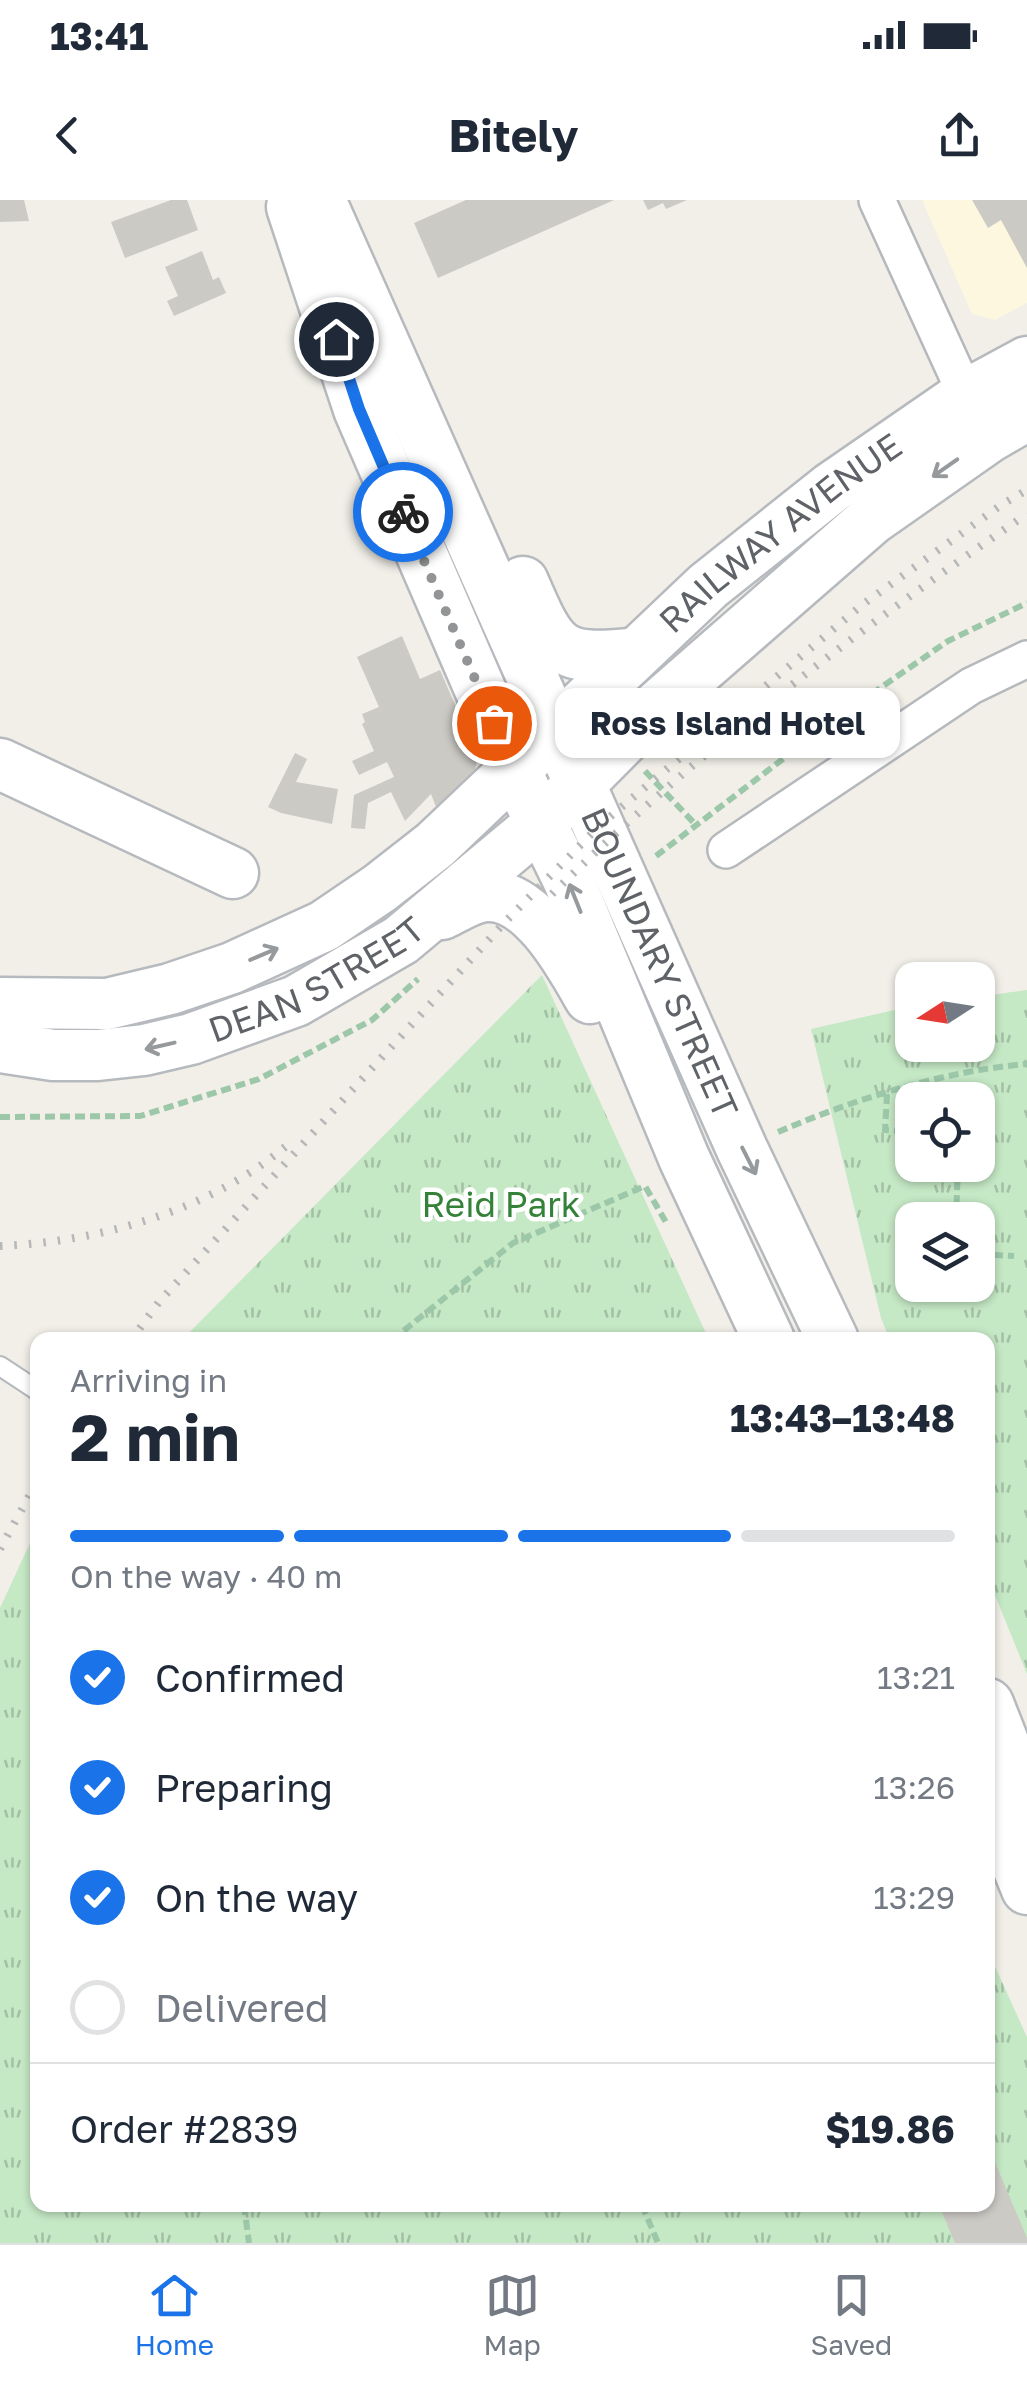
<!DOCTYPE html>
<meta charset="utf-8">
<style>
:root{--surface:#fff;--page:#f6f6f7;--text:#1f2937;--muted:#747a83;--line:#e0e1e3;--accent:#1a73e8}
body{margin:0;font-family:"Golos Text",sans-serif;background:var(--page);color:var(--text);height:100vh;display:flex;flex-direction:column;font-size:38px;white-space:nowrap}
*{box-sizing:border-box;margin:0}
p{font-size:32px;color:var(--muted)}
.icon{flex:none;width:55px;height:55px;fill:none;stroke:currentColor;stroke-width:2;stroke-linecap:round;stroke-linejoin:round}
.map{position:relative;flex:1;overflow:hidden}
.drawer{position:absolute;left:30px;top:1132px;width:965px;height:880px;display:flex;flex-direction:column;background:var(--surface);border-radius:20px;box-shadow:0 2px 8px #0004}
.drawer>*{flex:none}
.needle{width:65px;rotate:258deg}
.tools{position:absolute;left:895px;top:762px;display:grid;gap:20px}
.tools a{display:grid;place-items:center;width:100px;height:100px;border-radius:20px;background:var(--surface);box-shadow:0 2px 8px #0004;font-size:50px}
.pin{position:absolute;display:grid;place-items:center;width:85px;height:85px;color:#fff;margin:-42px;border:5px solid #fff;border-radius:50%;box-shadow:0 2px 10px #0007}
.courier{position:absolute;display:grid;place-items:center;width:100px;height:100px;margin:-50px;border:8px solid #1a73e8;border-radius:50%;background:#fff;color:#222;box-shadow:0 2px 12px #0007}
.bubble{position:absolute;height:70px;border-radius:20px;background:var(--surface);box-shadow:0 2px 8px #0004;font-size:32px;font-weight:700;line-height:70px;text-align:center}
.summary em{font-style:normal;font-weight:700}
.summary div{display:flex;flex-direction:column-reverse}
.summary{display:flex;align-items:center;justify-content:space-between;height:170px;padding:0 40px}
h1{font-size:65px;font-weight:700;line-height:75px}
.bar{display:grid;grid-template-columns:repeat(4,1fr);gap:15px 10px;align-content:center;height:120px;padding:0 40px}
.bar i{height:12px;border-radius:8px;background:var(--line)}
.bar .on{background:var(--accent)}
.bar p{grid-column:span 4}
.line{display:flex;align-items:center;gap:25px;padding:0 40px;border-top:2px solid var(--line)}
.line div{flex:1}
ol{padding:0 40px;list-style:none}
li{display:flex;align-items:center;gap:30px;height:110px}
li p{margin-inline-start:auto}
li .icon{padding:10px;border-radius:50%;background:var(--accent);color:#fff;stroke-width:4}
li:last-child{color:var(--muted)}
li i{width:55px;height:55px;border:5px solid var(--line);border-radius:50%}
.status{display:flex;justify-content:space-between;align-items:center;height:70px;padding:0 50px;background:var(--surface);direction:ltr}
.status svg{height:28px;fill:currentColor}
header{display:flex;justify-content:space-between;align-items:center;height:130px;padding:0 40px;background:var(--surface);font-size:45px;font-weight:700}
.tab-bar{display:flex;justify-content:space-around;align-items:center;height:140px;border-top:2px solid var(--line);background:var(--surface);font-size:28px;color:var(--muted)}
.tab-bar a{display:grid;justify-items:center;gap:5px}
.tab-bar .on{color:var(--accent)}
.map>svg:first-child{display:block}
.commercial{fill:#fef7e0}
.grass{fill:url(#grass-tufts);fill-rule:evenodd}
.building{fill:#cccac5}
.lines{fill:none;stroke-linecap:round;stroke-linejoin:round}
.lane-casing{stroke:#b5b8bc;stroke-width:22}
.street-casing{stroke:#b5b8bc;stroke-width:40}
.secondary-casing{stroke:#b6babf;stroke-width:55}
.path{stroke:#9cc7a9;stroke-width:6;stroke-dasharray:10 5;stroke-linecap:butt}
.lane{stroke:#fff;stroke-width:18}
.street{stroke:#fff;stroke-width:35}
.secondary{stroke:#fff;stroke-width:50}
.rail{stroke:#b6b7b8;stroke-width:8;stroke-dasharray:2.5 12;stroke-linecap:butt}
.oneway{stroke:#979a9d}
.done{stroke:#929495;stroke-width:10;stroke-dasharray:0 18}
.route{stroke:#1a73e8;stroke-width:12}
.labels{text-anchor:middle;stroke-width:9;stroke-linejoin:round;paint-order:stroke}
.street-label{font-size:35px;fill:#5f6368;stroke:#fff}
.park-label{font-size:35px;fill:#348238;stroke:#fff}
</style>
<div class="status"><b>13:41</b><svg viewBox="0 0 49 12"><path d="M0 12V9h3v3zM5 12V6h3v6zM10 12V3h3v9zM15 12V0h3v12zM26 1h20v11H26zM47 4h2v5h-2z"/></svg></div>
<header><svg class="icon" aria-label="back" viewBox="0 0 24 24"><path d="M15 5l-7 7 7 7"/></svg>Bitely<svg class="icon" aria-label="share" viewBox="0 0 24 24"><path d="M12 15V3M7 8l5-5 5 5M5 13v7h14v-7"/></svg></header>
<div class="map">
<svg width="1027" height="2043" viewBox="0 0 1027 2043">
<defs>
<pattern id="grass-tufts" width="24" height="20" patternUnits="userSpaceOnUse" patternTransform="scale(2.5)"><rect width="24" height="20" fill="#c5e8c5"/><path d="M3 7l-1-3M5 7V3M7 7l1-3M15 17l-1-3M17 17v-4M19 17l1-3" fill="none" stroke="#a3c0a4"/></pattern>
</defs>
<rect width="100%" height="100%" fill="#f1efe8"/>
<path class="commercial" d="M922,0H1027V103L995,120L972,114Z"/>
<path class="grass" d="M542,775L709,1140H182Z
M1027,790V1474L988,1378V1140H890L881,1118L811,829L912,806V845H978V797ZM978,900V965H912V900ZM912,1020H978V1085H912Z
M37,1328L38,2005H988V1751L1027,1837V2043H0V1408Z"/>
<path class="building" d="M0,0H24L29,21L0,22Z
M171,0H187L198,30L125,58L111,22Z
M466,0H614L438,78L414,23Z
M643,0H687L666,9L663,3L648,10Z
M972,0H1027V68L1001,20L988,28Z
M202,51L213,80L219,77L226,93L174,116L167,101L178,96L165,67Z
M402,436L420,479L440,470L478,557L473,578L438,612L431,594L405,621L391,592L368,603L365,629L351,628L354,595L394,577L387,562L359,575L352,561L374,551L362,524L365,522L362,514L379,507L357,457Z
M295,553L307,559L296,582L338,589L332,624L281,613L268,607Z
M988,1946L1027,2038V2043H955L939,2005H988Z"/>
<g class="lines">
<g class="lane-casing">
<path id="lane" d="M0,1166L38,1191"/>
</g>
<g class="street-casing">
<path id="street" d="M877,0L966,195
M726,650L971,486L1027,459"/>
</g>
<g class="secondary-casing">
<g id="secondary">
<path id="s1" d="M320,0L742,949L833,1140"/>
<path d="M292,7L359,209L515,570L568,679L684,958L769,1140"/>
<path d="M523,382C553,452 558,462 636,453"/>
<path d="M0,564L233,673"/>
<path d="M442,714C455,708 471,697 486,696C533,693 571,765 590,798"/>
<path id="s2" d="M0,803L107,804L170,789L232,768L324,726L380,688L435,645L708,386L831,288L966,195L1027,162"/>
<path id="s3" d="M0,847L53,855H98L144,850L191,839L296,801L401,740L541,623L653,510L872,319L989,237L1027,215"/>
<path d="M988,1504L1027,1603"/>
<path d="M988,1593L1027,1689"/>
</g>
</g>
<path class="path" d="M645,571L695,624
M656,656L834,520L948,441L1027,403
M887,894L885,930L912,932
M0,917L140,916L259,879L372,820L418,779
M778,932C855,899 943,871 1027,864
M956,1020L958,965
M978,1054L1014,1056
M392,1140L513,1043L645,986L667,1024
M244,2005L249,2043
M642,2005L658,2043"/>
<use href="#lane" class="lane"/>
<use href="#street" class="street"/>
<use href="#secondary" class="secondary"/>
<path class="rail" d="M552,694C696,552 860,428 1027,314
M0,1046C101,1042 215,1009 292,941
M131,1140L159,1102L505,722L599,626L862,405L1001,305L1027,290
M0,1349L38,1280"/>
</g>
<defs><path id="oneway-shaft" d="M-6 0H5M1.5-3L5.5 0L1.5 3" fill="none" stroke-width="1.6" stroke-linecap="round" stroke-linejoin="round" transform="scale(2.5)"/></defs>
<g class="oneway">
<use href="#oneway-shaft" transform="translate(945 268) rotate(145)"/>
<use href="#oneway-shaft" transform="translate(575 698) rotate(-112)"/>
<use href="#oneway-shaft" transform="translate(264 754) rotate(-23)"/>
<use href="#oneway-shaft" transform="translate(160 846) rotate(167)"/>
<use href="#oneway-shaft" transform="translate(749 961) rotate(63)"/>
</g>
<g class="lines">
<path class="done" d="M403,312L494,523"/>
<path class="route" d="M336,139L359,209L403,312"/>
</g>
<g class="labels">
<g class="street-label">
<text dy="12" stroke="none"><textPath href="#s2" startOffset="942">RAILWAY AVENUE</textPath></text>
<text dy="12" stroke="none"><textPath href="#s1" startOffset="835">BOUNDARY STREET</textPath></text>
<text dy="12" stroke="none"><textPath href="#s3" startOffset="332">DEAN STREET</textPath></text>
</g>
<g class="park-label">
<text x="501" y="1017">Reid Park</text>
</g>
</g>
</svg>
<div class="tools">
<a><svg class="needle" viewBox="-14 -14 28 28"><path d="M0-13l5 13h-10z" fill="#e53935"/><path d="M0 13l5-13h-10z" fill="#747a83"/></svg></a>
<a><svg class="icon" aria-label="locate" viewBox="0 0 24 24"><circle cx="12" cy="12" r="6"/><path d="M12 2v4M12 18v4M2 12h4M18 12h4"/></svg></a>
<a><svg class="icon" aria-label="layers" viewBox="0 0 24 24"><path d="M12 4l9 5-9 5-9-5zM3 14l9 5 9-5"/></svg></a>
</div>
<div class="pin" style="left:494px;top:523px;background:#ea580c"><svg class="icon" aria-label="bag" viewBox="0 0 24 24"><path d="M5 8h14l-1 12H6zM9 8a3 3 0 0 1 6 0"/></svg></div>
<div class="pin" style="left:336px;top:139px;background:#1f2937"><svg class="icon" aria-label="home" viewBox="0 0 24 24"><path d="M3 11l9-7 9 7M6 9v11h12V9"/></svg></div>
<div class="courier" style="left:403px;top:312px"><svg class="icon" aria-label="bike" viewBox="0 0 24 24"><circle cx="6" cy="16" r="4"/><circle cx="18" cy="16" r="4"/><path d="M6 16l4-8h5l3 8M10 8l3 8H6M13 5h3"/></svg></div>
<div class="bubble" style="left:555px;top:488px;width:345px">Ross Island Hotel</div>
<section class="drawer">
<div class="summary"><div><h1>2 min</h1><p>Arriving in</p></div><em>13:43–13:48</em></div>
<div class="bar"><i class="on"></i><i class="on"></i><i class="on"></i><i></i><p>On the way · 40 m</p></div>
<ol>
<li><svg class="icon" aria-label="check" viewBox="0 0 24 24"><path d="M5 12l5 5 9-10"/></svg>Confirmed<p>13:21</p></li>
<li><svg class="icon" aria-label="check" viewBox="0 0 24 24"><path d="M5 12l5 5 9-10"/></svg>Preparing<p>13:26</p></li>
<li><svg class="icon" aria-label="check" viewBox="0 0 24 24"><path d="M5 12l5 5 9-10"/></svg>On the way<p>13:29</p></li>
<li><i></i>Delivered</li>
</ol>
<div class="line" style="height:130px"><div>Order #2839</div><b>$19.86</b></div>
</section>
</div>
<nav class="tab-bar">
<a class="on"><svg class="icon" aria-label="home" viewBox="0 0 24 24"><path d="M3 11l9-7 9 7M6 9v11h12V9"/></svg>Home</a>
<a><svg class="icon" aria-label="map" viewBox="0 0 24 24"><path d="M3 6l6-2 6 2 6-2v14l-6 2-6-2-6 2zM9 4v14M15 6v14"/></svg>Map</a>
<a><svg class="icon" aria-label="saved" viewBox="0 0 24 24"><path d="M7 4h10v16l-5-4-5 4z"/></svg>Saved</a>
</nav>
